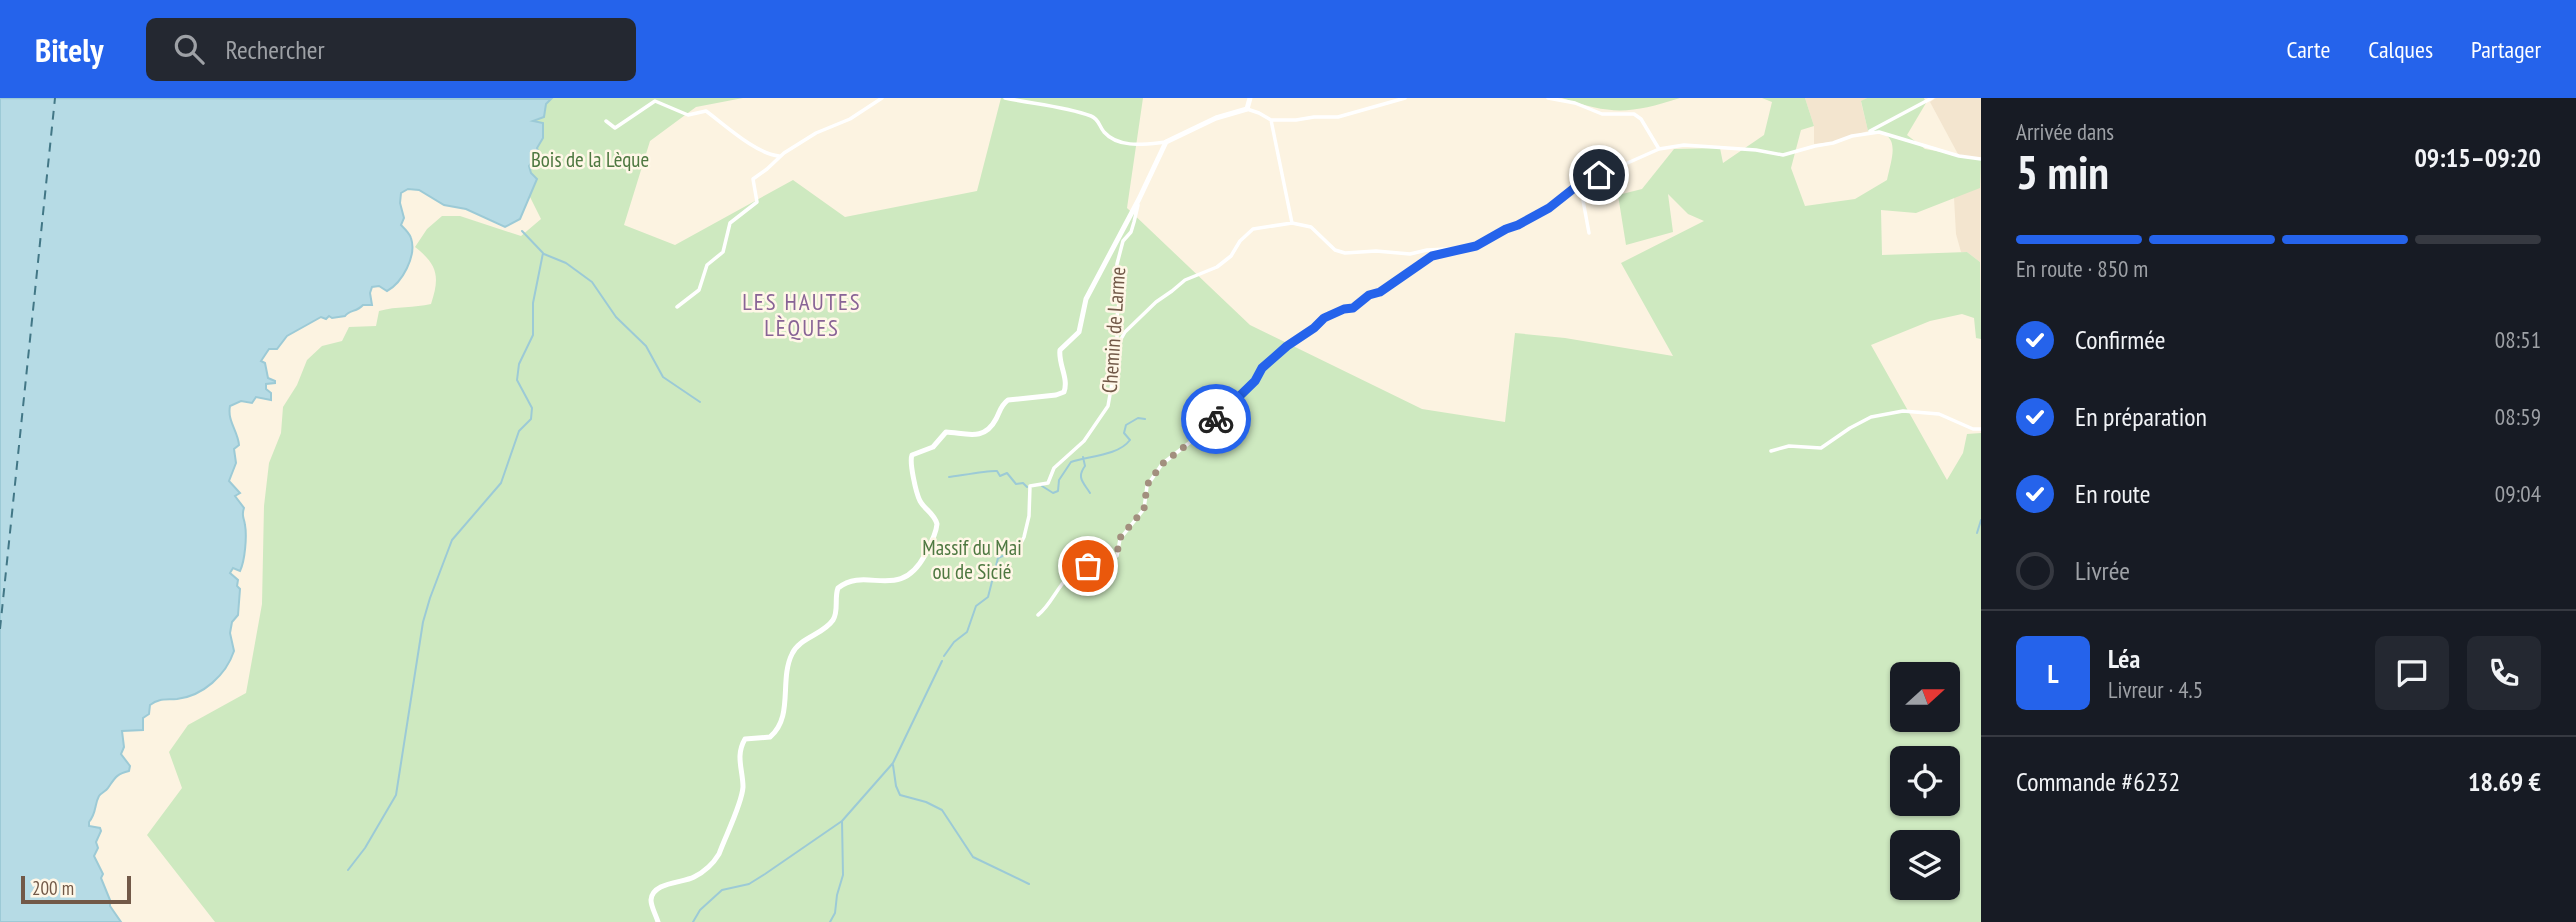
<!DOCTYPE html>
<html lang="fr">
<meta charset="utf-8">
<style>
:root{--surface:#171b24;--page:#242831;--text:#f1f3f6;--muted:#9ea1a6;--line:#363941;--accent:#2563eb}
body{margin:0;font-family:"PT Sans Narrow",sans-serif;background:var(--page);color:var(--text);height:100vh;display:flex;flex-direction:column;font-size:26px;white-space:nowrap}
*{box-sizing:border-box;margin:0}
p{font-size:23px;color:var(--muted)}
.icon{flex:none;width:38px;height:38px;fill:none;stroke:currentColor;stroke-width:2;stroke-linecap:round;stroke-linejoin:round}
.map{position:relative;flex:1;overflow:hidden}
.sheet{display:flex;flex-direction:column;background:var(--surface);width:595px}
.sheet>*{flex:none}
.needle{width:46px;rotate:69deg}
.controls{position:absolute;left:1890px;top:564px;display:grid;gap:14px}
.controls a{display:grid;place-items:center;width:70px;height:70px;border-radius:10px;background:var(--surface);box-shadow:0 2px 5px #0004;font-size:35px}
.scale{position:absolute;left:21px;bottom:18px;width:110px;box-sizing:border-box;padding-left:7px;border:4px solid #725948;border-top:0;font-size:19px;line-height:24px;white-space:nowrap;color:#725948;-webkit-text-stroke:5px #fff7e7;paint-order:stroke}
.pin{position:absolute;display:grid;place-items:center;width:60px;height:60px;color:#fff;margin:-30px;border:4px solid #fff;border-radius:50%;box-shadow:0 2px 7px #0007}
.courier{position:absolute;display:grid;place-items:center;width:70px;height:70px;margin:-35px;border:5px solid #2563eb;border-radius:50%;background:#fff;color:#222;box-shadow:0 2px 9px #0007}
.summary em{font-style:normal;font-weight:700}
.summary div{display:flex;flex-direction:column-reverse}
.summary{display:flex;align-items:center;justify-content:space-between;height:119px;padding:0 35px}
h1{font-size:46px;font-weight:700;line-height:52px}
.bar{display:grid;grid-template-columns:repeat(4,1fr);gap:10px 7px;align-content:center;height:84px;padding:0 35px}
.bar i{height:9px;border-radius:5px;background:var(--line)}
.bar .active{background:var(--accent)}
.bar p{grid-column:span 4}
.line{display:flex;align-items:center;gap:18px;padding:0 35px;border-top:2px solid var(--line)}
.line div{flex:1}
.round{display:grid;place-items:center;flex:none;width:74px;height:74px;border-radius:10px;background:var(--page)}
ol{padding:0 35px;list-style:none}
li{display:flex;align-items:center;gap:21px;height:77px}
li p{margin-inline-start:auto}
li .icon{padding:7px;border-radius:50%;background:var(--accent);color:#fff;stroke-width:4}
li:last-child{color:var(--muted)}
li i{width:38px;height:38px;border:4px solid var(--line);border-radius:50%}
header{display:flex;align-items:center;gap:42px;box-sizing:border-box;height:98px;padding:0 35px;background:var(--accent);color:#fff}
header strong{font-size:33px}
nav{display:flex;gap:38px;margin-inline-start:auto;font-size:24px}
.search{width:490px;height:63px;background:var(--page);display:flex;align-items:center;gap:18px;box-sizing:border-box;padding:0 24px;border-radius:10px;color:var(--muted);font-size:26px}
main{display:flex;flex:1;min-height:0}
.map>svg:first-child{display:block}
.residential{fill:#f3e5cf}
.green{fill:#cee9c0;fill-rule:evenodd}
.water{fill:#b6dbe5;stroke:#9ccad6;stroke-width:2}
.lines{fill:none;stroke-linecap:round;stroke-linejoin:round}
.stream{stroke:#9ccad6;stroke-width:2}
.ferry{stroke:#427786;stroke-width:2;stroke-dasharray:9 7;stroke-linecap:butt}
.street{stroke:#fff;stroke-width:3.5}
.secondary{stroke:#fff;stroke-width:5}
.done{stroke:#a28f7e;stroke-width:7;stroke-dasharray:0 12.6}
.route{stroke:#2563eb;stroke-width:9}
.labels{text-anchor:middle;stroke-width:5;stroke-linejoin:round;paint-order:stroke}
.park-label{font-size:21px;fill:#4e7841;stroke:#fff7e7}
.street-label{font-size:21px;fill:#725948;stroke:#fff7e7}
.neighbourhood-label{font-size:23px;letter-spacing:2px;fill:#886496;stroke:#fff7e7}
</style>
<header>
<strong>Bitely</strong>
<div class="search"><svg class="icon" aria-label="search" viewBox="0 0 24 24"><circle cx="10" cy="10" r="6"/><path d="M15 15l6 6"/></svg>Rechercher</div>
<nav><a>Carte</a><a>Calques</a><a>Partager</a></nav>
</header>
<main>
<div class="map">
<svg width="1981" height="824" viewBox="0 0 1981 824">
<rect width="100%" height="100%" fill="#fcf3e1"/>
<path class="residential" d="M1805,0H1867L1861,4L1868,33L1833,44L1814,46V28Z
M1936,0H1981L1980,164L1967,154H1961L1956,136L1954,100L1959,58L1930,4Z"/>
<path class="green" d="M550,0H743L696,9L650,43L624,127L675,147L793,82L845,119L977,93L1001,0H1143L1127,110L1250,227L1422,311L1505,324L1515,235L1565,240L1673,258L1621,165L1704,123L1688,116L1668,96L1673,134L1626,147L1618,97L1642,91L1674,51L1720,50L1723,65L1764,37L1772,4L1762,0H1805L1814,28L1801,32L1791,70L1805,108L1855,101L1887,82C1892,58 1903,33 1868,33L1861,3L1867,0H1924L1926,5L1907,37L1925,51L1981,61L1980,90L1916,115L1881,112L1882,157L1967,154L1980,164L1981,241L1976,240L1974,220L1962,216L1930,223L1871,247L1947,382L1963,355L1967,336L1981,335V824H215L147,737L182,690L169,654L188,627L246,595L262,506L264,408L269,365L281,335L283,309L297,287L307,262L322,248L342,243L349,229L376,228L379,213C397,208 414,210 431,206C440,179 438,167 415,149L427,131L442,118H460L521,138L541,121L529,97L537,81L531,75L529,68L539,55L537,51L543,36L533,23L545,15L546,5ZM1902,576H1948V621H1902ZM1902,660H1948V705H1902ZM1902,744H1948V789H1902Z
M1562,0H1680C1631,16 1611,17 1562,0Z"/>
<path class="water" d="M0,0L551,1L546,6L544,19L533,23L543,25V40L537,50L539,55L529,68L531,75L537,81L520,121L505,129L466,111L444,107L419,92L408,91L401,95L400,105L404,120L401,127C404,130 410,136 411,140C417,158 402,185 387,193L379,188L372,189L370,195L372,207H363C357,214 349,212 345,218L332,220L329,218L326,221L321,219L287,238L277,251H269L261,263L265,265L268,280L275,283V285L266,286V291L271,295V302L256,299L252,305L241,303L230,308C227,323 238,333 239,347L234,351L236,365L229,383L240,395L235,398L244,410C241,418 244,419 245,427C247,438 245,463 240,473L233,470L230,475L238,482L237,488L240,491L238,517L232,524L230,535L234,553C226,577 203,598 177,601C166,602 159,600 150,607L149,616L143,620V632L122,633L124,649L121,656L130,668L129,673C116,676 115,680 108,690C106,693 101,695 99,698C94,707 97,714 89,724V728L100,730L101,733L96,744L98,750L94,758L103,776L101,780L110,802V808L121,824H0Z"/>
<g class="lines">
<path class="stream" d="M544,156L566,165L592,184L616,219L646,248L663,279L700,304
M1083,359L1085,368C1076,380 1084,385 1090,395
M949,379C958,378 990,372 997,373L1000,378L1007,375L1016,386L1023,385L1027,389
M1042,388L1053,395L1058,393L1059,382L1071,364C1088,358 1118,358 1130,342L1124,335L1126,327L1138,320L1145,321
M1977,435L1981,422
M944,558L954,544L967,534L976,508L988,499L998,460L1012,454
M893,667L896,688L900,697L926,704L942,712L973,759L1029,786
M348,772L365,750L396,697L423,524L430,500L452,442L501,385L519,333L531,321L532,310L517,282L519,266L533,237V205L543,155L522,133
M693,824L700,812L722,792L749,786L765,776L842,723L893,665L942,563
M830,824L835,815L837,797L843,777L842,723"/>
<path class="ferry" d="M0,531L55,0"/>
<path class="street" d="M1005,0C1033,6 1064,8 1091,18C1099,21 1099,28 1104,34C1119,51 1146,46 1166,44
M1548,0L1575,5L1602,16H1634L1641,21L1659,51L1684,47L1756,52L1783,57L1815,48L1833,45L1852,38L1879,34L1959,58L1981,61
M1247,11L1259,15L1271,22H1296L1314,19H1338L1405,0
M1271,22L1292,125
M606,23L615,30L655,3L688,17L706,13C725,27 756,56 779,58
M1870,33L1932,0
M1580,86L1589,135
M677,209L699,192L707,167L723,154L730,125L757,104L753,81L767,71L784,55L816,35L850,21L882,0
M1117,248L1125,234L1156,204L1172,193L1185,182L1217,169L1231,158L1240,143L1253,131L1292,125L1311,129L1335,152L1345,155L1376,153L1410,156L1427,152L1467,150L1533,119L1578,87L1659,51
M1771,353L1789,348L1821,350L1850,330L1871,319L1903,313L1939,316L1973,331H1981
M1017,453L1024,439L1029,418L1030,388L1048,385L1054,370L1084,343L1108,308L1112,285L1107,271L1117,248V219L1120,198L1116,186L1117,166L1123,143L1131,134L1134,124L1138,107
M1038,517C1051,507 1057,489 1070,477C1082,466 1102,464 1117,458L1120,441L1144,411L1147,388L1162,366L1202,335L1255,283L1262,270L1287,248L1324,220L1344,211L1353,210L1369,197L1380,194L1431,158L1455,152"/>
<path class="secondary" d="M658,824C656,817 651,809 651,802C652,784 683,785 694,779C704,774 713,766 719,756C725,739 742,706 743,689C743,672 735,658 745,641L770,639C794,619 779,582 792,556C800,539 823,537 833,522C839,513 834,500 838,490C867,467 899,505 925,457C930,447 936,437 937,426C934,415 925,412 920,403C916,395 909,364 912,357L933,349L946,334C966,335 984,344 996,321C1000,313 1001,307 1008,302L1056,297L1064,294C1069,280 1058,266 1060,252L1079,234L1086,201L1139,101L1166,44L1216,20L1247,11L1250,0"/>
</g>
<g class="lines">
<path class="done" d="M1088,468L1117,458L1119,441L1144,411L1147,387L1162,366L1202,335L1216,321"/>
<path class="route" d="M1216,321L1255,283L1262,270L1287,248L1314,230L1324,220L1344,211L1353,210L1369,197L1380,194L1432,158L1476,148L1506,131L1518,127L1549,110L1578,87L1599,77"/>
</g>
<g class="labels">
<g class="park-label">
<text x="590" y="69">Bois de la Lèque</text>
<text x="972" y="457">Massif du Mai<tspan x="972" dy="24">ou de Sicié</tspan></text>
</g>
<g class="street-label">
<text transform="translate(1114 232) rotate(-86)" y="7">Chemin de Larme</text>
</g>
<g class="neighbourhood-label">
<text x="802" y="212">LES HAUTES<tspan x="802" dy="26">LÈQUES</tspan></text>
</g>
</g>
</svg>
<div class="controls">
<a><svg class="needle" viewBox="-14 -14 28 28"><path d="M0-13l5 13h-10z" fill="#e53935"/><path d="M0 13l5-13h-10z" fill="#9ea1a6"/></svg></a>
<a><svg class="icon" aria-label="locate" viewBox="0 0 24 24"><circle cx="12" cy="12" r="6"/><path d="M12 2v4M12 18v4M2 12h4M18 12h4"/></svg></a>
<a><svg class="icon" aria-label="layers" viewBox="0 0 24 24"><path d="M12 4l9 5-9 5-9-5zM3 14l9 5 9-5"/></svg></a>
</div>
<div class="scale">200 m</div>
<div class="pin" style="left:1088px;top:468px;background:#ea580c"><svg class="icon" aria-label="bag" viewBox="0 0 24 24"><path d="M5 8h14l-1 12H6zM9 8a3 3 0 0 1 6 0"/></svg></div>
<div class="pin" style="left:1599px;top:77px;background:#1f2937"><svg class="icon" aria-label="home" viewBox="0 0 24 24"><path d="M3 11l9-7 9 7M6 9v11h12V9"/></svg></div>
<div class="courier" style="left:1216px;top:321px"><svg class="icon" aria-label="bike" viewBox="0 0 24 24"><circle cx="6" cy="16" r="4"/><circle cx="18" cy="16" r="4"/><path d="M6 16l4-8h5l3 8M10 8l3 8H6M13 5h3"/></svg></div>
</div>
<section class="sheet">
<div class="summary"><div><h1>5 min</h1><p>Arrivée dans</p></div><em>09:15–09:20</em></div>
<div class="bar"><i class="active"></i><i class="active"></i><i class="active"></i><i></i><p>En route · 850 m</p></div>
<ol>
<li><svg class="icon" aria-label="check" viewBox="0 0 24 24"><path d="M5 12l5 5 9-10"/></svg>Confirmée<p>08:51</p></li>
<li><svg class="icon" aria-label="check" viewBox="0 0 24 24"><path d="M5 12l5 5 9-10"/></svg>En préparation<p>08:59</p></li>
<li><svg class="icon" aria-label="check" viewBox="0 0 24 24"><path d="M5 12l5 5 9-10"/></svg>En route<p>09:04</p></li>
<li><i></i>Livrée</li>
</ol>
<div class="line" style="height:126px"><b class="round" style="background:var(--accent);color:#fff">L</b><div><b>Léa</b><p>Livreur · 4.5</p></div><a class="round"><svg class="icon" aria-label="chat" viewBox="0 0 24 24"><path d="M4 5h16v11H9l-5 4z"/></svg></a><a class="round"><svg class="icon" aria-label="phone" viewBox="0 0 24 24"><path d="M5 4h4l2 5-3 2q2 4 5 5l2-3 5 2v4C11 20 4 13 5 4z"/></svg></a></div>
<div class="line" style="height:91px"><div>Commande #6232</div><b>18.69 €</b></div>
</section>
</main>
